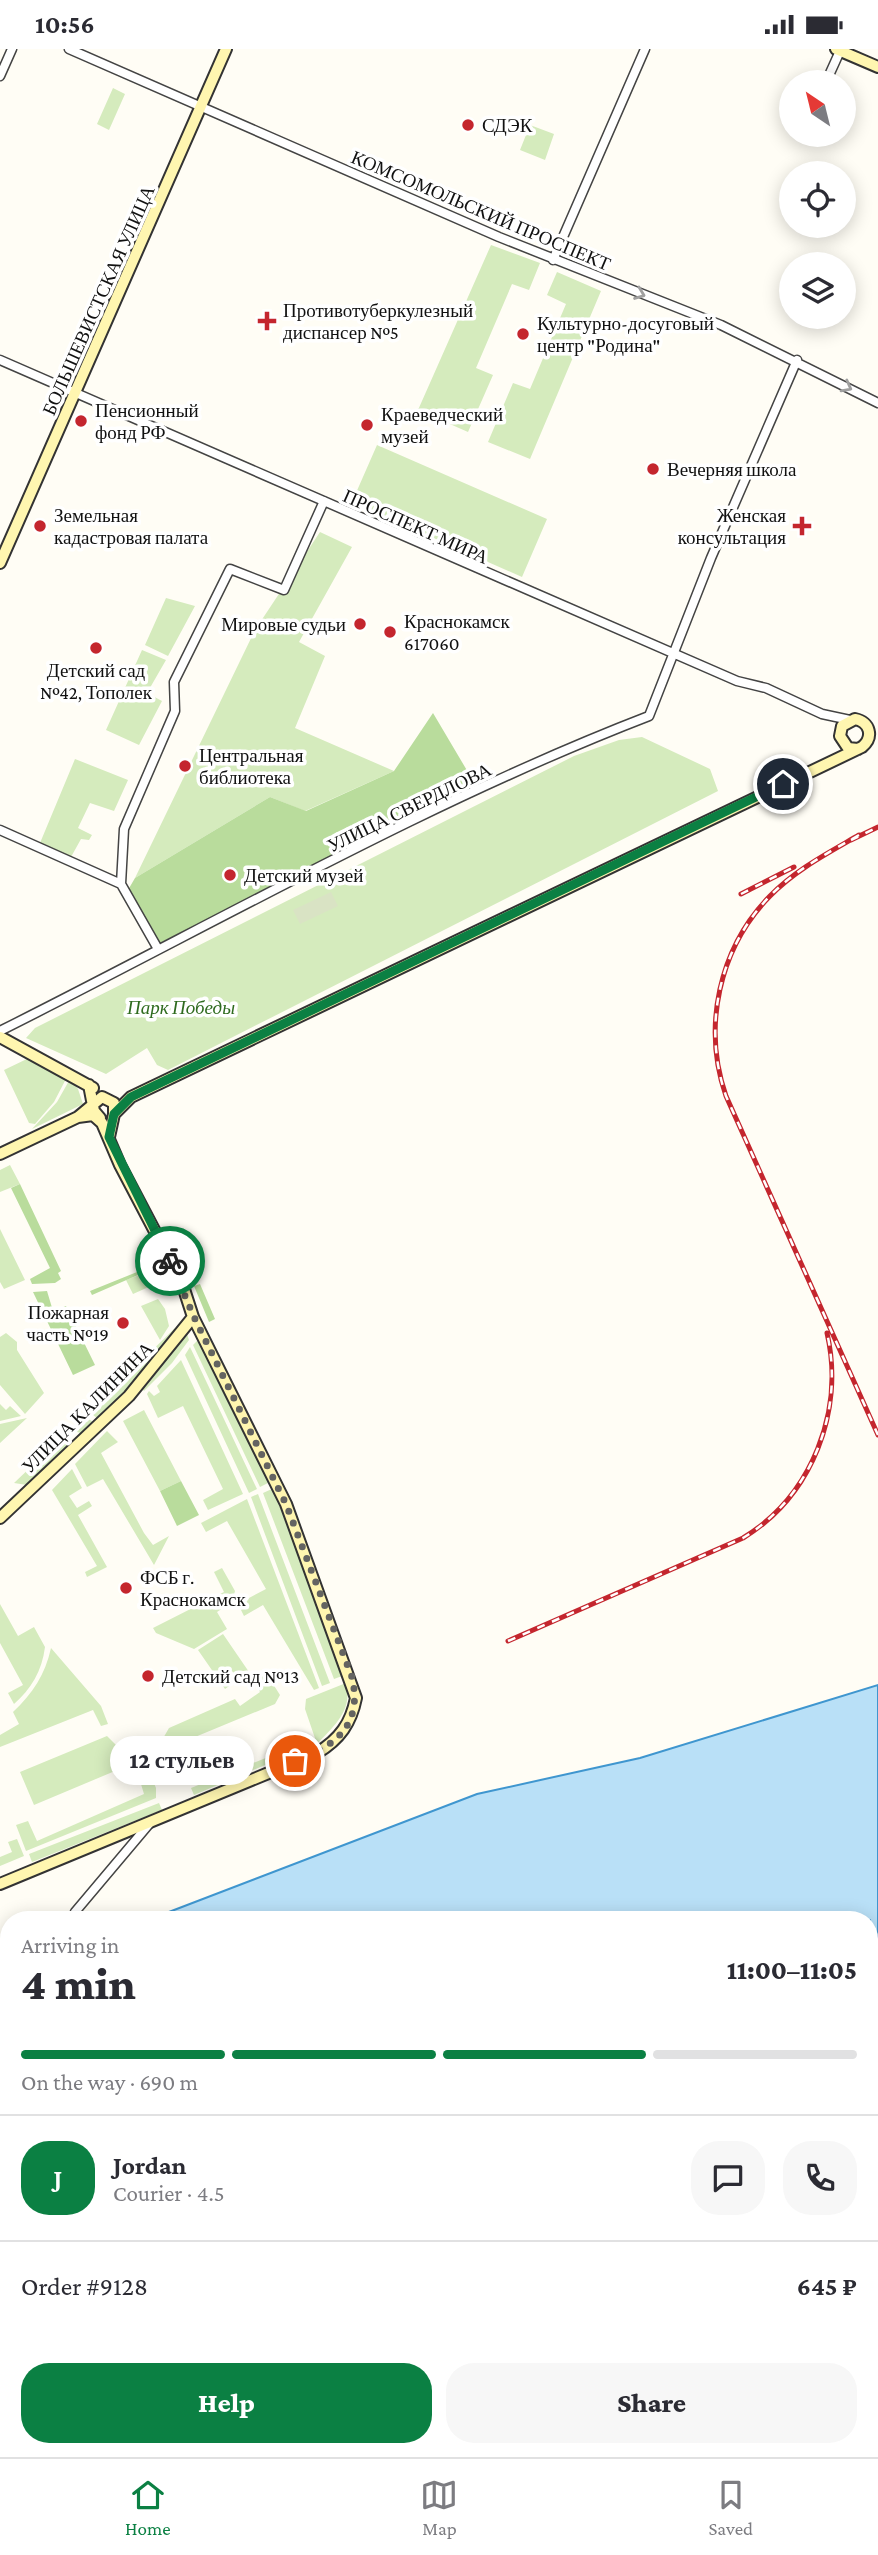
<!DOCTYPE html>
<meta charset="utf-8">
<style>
:root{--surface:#fff;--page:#f7f7f7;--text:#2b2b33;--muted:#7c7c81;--line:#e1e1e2;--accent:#0b8043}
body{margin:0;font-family:"Crimson Pro",serif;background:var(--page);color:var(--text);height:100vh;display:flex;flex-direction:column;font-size:26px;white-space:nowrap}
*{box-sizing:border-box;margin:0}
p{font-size:23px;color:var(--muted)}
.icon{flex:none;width:38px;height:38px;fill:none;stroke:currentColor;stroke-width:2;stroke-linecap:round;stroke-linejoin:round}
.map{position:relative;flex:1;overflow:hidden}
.drawer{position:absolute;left:0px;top:1862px;width:878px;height:546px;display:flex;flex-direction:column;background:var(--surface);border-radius:28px 28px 0 0;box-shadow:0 4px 18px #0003}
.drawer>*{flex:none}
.needle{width:46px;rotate:325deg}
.tools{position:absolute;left:779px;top:21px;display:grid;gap:14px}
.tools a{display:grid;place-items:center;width:77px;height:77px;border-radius:50%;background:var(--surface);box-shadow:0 4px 18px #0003;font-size:35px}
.pin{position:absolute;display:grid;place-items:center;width:60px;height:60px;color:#fff;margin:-30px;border:4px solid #fff;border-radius:50%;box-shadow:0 2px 7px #0007}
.courier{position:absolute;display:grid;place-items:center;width:70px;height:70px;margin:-35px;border:5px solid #0b8043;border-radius:50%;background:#fff;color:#222;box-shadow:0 2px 9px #0007}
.bubble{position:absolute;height:49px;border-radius:24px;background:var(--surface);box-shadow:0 4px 18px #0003;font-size:23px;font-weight:800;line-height:49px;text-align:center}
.overview em{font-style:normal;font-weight:800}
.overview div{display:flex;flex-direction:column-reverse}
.overview{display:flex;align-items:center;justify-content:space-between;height:119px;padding:0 21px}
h1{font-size:46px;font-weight:800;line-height:52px}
.bar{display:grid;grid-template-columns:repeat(4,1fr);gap:10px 7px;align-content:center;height:84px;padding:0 21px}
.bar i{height:9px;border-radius:5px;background:var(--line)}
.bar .current{background:var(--accent)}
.bar p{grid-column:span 4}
.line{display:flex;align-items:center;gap:18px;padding:0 21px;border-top:2px solid var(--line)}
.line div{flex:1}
.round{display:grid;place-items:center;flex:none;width:74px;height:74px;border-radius:28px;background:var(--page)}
.cta{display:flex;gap:14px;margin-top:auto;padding:14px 21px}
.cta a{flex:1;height:80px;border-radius:28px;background:var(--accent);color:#fff;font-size:28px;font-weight:800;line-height:80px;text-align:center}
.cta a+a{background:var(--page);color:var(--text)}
.status{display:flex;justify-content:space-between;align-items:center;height:49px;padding:0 35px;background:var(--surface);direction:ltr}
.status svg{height:19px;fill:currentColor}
.dock{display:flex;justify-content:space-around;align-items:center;height:98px;border-top:2px solid var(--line);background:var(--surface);font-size:19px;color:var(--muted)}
.dock a{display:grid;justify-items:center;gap:4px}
.dock .current{color:var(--accent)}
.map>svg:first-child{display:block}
.green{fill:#d5ebbd}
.forest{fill:#b9dc9c}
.cemetery{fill:#d9e3c4}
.water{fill:#b9e0f7;stroke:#3f96cf;stroke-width:2}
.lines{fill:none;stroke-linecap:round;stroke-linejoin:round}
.street-casing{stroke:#444;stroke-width:11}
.secondary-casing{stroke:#333;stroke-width:14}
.street{stroke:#fff;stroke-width:8}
.secondary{stroke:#fff6b0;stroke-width:10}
.rail-casing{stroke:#c4262e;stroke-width:5}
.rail{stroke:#fff;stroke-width:2.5;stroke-dasharray:8;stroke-linecap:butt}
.oneway{stroke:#a0a0a0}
.done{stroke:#646461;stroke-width:7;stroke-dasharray:0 12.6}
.route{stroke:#0b8043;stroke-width:9}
.poi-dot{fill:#c4262e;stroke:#fff;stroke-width:2.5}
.labels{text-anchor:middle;stroke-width:7;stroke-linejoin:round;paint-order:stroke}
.poi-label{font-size:19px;fill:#111;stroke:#fff;text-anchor:start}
.street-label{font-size:19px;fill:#111;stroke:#fff}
.park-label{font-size:19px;font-style:italic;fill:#2f6b1f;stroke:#fff}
</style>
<div class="status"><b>10:56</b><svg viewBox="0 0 49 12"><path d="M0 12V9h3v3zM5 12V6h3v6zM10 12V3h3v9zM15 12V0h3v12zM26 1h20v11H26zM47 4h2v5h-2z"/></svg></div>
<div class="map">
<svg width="878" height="2408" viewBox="0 0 878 2408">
<rect width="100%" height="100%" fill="#fffdf5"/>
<path class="green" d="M113,39L125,45L109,81L97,75Z
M530,76L554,85L545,111L520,101Z
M491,196L540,214L529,241L512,235L476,319L493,326L468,383L418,361Z
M557,223L601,242L530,410L488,393L513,334L530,340L566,255L547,246Z
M377,396L547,470L522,528L352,453Z
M320,483L352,498L299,593L325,607L295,679L394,722L305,762L270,748L135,829L255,581Z
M166,549L195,557L168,607L145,596Z
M142,601L166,611L147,644L162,652L139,696L106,681Z
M642,688L710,720L718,742L168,1021L157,1016L147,999L106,1025L26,989L35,979L574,707L619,691Z
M75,710L128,731L114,762L90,754L78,779L92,786L89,791L81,790L71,808L40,794Z
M33,1007L67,1028L54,1053L35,1075L29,1074L4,1021Z
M70,1030L78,1040L83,1055L32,1080L57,1053Z
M10,1116L20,1135L0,1143V1121Z
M0,1180L25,1231L4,1240L0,1233Z
M147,1223L153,1236L133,1245L126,1231Z
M158,1250L165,1260L169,1277L160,1291L141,1257Z
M175,1279L178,1280C154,1313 128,1343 97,1369L89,1363Z
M186,1282L189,1291L172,1314L144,1342L141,1338Z
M6,1284L17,1293V1301L44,1344L25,1365L0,1336V1288Z
M201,1288L272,1432L260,1438L193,1296Z
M190,1298L257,1440L249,1444L185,1306Z
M181,1311L243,1445L208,1461L203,1451L223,1440L183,1357L158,1369L147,1345L149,1342L154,1347L160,1343L157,1337Z
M0,1355L6,1361L10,1357L21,1367L0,1372Z
M144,1361L181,1432L160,1442L123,1372Z
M85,1367L93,1373L81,1384L69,1381Z
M27,1369L0,1394V1375Z
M107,1382L118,1393L101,1404L144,1484L153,1496L169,1487L154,1516L103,1430L87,1438L75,1415Z
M57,1393L69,1395L27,1436L14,1434Z
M72,1420L82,1439L69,1447L77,1459L89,1452L92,1457L78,1466L107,1518L87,1528L85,1523L97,1517L52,1441Z
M274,1439L345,1626L334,1630L263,1444Z
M258,1445L330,1634L322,1637L251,1448Z
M247,1450L319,1639L314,1641L263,1556L244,1567L241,1561L249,1549L266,1540L227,1472L206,1483L201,1474Z
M222,1519L235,1542L232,1553L217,1563L227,1580L194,1600L156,1584L153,1579L224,1543L214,1523Z
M0,1555L18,1587L34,1578L45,1598C42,1622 31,1640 14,1655L8,1644L23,1636L0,1594Z
M223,1585L249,1623L225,1640L198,1601Z
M51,1599L101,1657L108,1675L101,1677L93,1661L0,1698V1686L19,1675L13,1663C33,1644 45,1626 51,1599Z
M266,1624L280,1646L275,1655L154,1705L169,1679L235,1650L240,1657L260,1643L254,1633Z
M346,1634C353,1661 335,1676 317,1695L305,1660L306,1650Z
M107,1687L134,1714L34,1756L20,1723Z
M283,1702L284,1708L194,1746L191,1739Z
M147,1717L156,1739V1749L26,1802L16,1776L28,1772L37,1792L144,1745L137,1722Z
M159,1754L162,1761L32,1813L29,1805Z
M17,1790L24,1807L0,1817V1808L12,1803L8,1793Z"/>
<path class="forest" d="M433,664L475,735L158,895L128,841L135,829L270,748L306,762L394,722Z
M20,1135L61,1222L58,1224L61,1230L55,1234L32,1235L30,1230L50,1219L11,1139Z
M182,1194L193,1221L186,1223L175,1196Z
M137,1223L138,1226L92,1246L90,1242Z
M200,1235L215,1270L209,1273L194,1237Z
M47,1242L53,1262L66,1257L95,1316L73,1326L33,1243Z
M181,1432L199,1466L177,1477L160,1442Z"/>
<path class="cemetery" d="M331,843L338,857L300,875L293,861Z"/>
<path class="water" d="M878,1636V2408H0V1926L9,1922V2399H870V1871H148L477,1745L640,1709Z"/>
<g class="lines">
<g class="street-casing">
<path id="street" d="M69,0L499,188L721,276L878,354
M0,27L12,0
M826,33L840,2
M553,211L645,0
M0,311L737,632L766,639L822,665L850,671
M0,781L121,835L158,900
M121,835L124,780L175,662L174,633L230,520L284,541L324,452
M0,982C214,875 426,753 649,667L711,509L797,311
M75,1863L150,1774"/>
</g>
<g class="secondary-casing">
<path id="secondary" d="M836,0L878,18
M0,514L226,0
M0,988L93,1039
M89,1036L94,1062L100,1069
M109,1088L114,1065L131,1048L862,698C874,688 870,673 855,670L842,677L840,687L848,699L858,700
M0,1105L78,1068L102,1048L114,1054V1065
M0,1469L129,1347L193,1268
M0,1835L317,1704C340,1690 351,1674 356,1649L286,1455L193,1268L182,1234L120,1116L102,1074L93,1066L78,1068"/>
</g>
<use href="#street" class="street"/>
<use href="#secondary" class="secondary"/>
<g class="rail-casing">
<path id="rail" d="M859,786C828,804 795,821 770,847C719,899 702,978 726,1047L878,1386
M851,791L878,778
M741,845L794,818
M508,1592L743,1489C812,1447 845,1362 827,1284"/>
</g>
<use href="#rail" class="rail"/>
</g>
<defs><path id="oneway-chevron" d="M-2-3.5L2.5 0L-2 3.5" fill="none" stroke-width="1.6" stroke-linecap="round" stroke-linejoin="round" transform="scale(1.75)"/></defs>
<g class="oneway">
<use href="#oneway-chevron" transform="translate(640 245) rotate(21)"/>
<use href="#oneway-chevron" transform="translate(847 338) rotate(28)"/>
</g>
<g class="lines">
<path class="done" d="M170,1212L194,1268L286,1455L352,1628C363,1676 336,1697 295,1712"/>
<path class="route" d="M170,1212L109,1088L114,1065L131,1048L783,735"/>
</g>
<g class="poi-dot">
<circle cx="468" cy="76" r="7"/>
<path d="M263.5 261.5h7v7h7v7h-7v7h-7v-7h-7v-7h7z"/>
<circle cx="523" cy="285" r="7"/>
<circle cx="81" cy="372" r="7"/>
<circle cx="367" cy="376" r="7"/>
<circle cx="653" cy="420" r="7"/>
<circle cx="40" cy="477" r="7"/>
<path d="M798.5 466.5h7v7h7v7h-7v7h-7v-7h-7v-7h7z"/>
<circle cx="360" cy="575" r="7"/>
<circle cx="390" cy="583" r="7"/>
<circle cx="96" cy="599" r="7"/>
<circle cx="185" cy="717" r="7"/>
<circle cx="230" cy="826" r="7"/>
<circle cx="123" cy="1274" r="7"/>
<circle cx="126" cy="1539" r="7"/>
<circle cx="148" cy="1627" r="7"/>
</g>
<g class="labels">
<g class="poi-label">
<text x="482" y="83">СДЭК</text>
<text x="283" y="268">Противотуберкулезный<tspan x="283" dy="22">диспансер №5</tspan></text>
<text x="537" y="281">Культурно-досуговый<tspan x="537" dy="22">центр "Родина"</tspan></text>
<text x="95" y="368">Пенсионный<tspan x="95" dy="22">фонд РФ</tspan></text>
<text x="381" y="372">Краеведческий<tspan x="381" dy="22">музей</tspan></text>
<text x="667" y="427">Вечерняя школа</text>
<text x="54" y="473">Земельная<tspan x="54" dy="22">кадастровая палата</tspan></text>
<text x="786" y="473" text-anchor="end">Женская<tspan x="786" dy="22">консультация</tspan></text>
<text x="404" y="579">Краснокамск<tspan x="404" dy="22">617060</tspan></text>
<text x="346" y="582" text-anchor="end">Мировые судьи</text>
<text x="96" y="628" text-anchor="middle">Детский сад<tspan x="96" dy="22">№42, Тополек</tspan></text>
<text x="199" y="713">Центральная<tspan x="199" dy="22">библиотека</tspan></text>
<text x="244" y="833">Детский музей</text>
<text x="109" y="1270" text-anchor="end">Пожарная<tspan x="109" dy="22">часть №19</tspan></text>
<text x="140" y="1535">ФСБ г.<tspan x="140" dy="22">Краснокамск</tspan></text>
<text x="162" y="1634">Детский сад №13</text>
</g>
<g class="street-label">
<text transform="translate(481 161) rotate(23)" y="7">КОМСОМОЛЬСКИЙ ПРОСПЕКТ</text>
<text transform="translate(98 251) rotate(-66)" y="7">БОЛЬШЕВИСТСКАЯ УЛИЦА</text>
<text transform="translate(416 477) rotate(24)" y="7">ПРОСПЕКТ МИРА</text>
<text transform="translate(409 758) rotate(-26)" y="7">УЛИЦА СВЕРДЛОВА</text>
<text transform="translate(87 1358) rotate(-45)" y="7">УЛИЦА КАЛИНИНА</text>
</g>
<g class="park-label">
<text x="181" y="965">Парк Победы</text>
</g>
</g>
</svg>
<div class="tools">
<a><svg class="needle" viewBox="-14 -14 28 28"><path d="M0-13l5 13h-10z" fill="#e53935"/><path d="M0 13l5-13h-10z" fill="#7c7c81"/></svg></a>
<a><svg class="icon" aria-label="locate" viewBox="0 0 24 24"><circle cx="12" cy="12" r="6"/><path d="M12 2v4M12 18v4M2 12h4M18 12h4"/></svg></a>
<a><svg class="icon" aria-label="layers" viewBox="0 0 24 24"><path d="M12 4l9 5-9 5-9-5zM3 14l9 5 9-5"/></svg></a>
</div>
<div class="pin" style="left:295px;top:1712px;background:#ea580c"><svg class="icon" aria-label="bag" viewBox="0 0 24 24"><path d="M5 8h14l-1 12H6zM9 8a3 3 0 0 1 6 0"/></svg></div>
<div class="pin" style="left:783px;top:735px;background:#1f2937"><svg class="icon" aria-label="home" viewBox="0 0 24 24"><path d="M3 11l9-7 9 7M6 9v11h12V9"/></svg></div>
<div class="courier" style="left:170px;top:1212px"><svg class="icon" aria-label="bike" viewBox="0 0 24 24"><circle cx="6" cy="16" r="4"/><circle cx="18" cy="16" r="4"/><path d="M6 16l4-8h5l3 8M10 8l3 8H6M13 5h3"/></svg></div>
<div class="bubble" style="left:110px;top:1687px;width:144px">12 стульев</div>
<section class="drawer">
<div class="overview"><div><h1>4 min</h1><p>Arriving in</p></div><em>11:00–11:05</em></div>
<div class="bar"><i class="current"></i><i class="current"></i><i class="current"></i><i></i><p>On the way · 690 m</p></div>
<div class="line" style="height:126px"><b class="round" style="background:var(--accent);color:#fff">J</b><div><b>Jordan</b><p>Courier · 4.5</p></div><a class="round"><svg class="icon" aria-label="chat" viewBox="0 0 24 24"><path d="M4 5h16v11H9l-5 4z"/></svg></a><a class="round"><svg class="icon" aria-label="phone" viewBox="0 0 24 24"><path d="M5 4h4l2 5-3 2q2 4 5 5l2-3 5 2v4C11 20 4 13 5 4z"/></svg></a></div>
<div class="line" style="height:91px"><div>Order #9128</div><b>645 ₽</b></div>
<div class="cta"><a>Help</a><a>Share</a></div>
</section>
</div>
<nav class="dock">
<a class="current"><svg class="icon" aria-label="home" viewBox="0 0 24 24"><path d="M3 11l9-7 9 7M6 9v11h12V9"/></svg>Home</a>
<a><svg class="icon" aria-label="map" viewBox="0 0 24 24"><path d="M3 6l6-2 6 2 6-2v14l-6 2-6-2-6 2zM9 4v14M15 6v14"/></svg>Map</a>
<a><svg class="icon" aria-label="saved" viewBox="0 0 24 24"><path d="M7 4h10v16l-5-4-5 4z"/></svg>Saved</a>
</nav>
